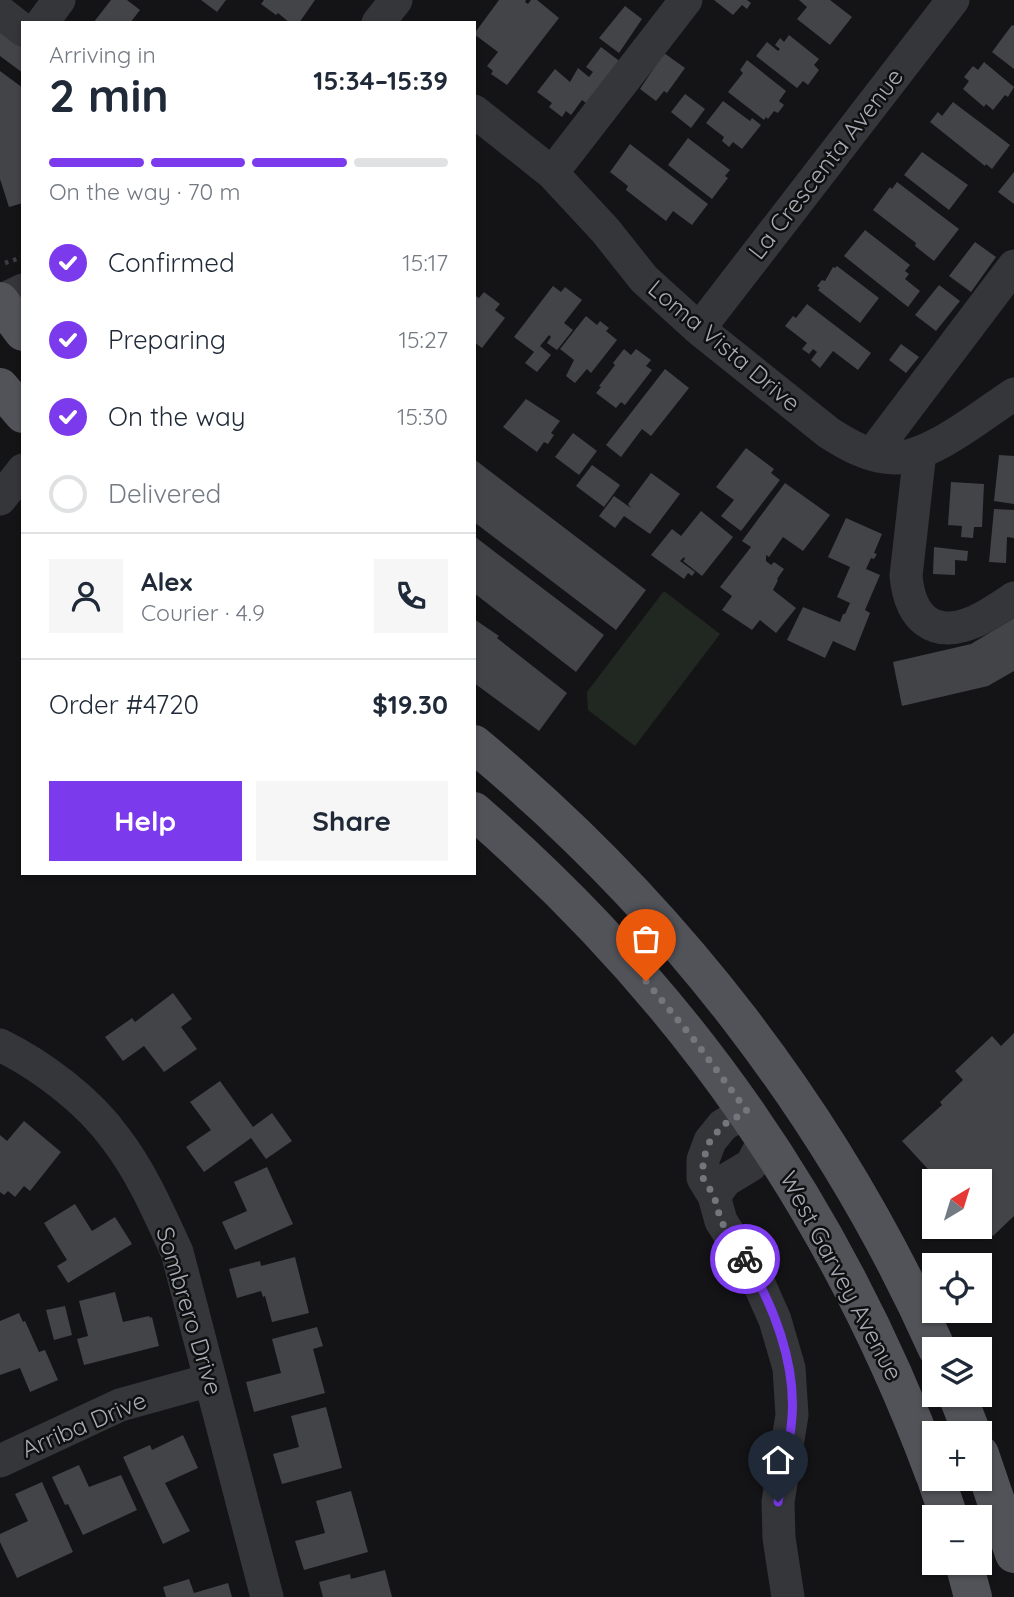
<!DOCTYPE html>
<meta charset="utf-8">
<style>
:root{--surface:#fff;--page:#f6f6f7;--text:#1f2937;--muted:#747a83;--line:#e0e1e3;--accent:#7c3aed}
body{margin:0;font-family:Quicksand,sans-serif;background:var(--page);color:var(--text);height:100vh;display:flex;flex-direction:column;font-size:26px;white-space:nowrap}
*{box-sizing:border-box;margin:0}
p{font-size:23px;color:var(--muted)}
.icon{flex:none;width:38px;height:38px;fill:none;stroke:currentColor;stroke-width:2;stroke-linecap:round;stroke-linejoin:round}
.map{position:relative;flex:1;overflow:hidden}
.side{position:absolute;left:21px;top:21px;width:455px;height:854px;display:flex;flex-direction:column;background:var(--surface);border-radius:0px;box-shadow:0 2px 5px #0004}
.side>*{flex:none}
.needle{width:46px;rotate:38deg}
.fabs{position:absolute;left:922px;top:1169px;display:grid;gap:14px}
.fabs a{display:grid;place-items:center;width:70px;height:70px;border-radius:0px;background:var(--surface);box-shadow:0 2px 5px #0004;font-size:35px}
.pin{position:absolute;display:grid;place-items:center;width:60px;height:60px;color:#fff;margin:-72px -30px;border-radius:50% 50% 50% 0;rotate:-45deg;box-shadow:0 0 7px #0007}
.pin .icon{rotate:45deg}
.courier{position:absolute;display:grid;place-items:center;width:70px;height:70px;margin:-35px;border:5px solid #7c3aed;border-radius:50%;background:#fff;color:#222;box-shadow:0 2px 9px #0007}
.headline em{font-style:normal;font-weight:700}
.headline div{display:flex;flex-direction:column-reverse}
.headline{display:flex;align-items:center;justify-content:space-between;height:119px;padding:0 28px}
h1{font-size:46px;font-weight:700;line-height:52px}
.bar{display:grid;grid-template-columns:repeat(4,1fr);gap:10px 7px;align-content:center;height:84px;padding:0 28px}
.bar i{height:9px;border-radius:5px;background:var(--line)}
.bar .active{background:var(--accent)}
.bar p{grid-column:span 4}
.line{display:flex;align-items:center;gap:18px;padding:0 28px;border-top:2px solid var(--line)}
.line div{flex:1}
.round{display:grid;place-items:center;flex:none;width:74px;height:74px;border-radius:0px;background:var(--page)}
ol{padding:0 28px;list-style:none}
li{display:flex;align-items:center;gap:21px;height:77px}
li p{margin-inline-start:auto}
li .icon{padding:7px;border-radius:50%;background:var(--accent);color:#fff;stroke-width:4}
li:last-child{color:var(--muted)}
li i{width:38px;height:38px;border:4px solid var(--line);border-radius:50%}
.button{display:flex;gap:14px;margin-top:auto;padding:14px 28px}
.button a{flex:1;height:80px;border-radius:0px;background:var(--accent);color:#fff;font-size:28px;font-weight:700;line-height:80px;text-align:center}
.button a+a{background:var(--page);color:var(--text)}
.map>svg:first-child{display:block}
.green{fill:#212821}
.building{fill:#434448}
.lines{fill:none;stroke-linecap:round;stroke-linejoin:round}
.path{stroke:#3b3d41;stroke-width:4.5;stroke-dasharray:3.5 5;stroke-linecap:butt}
.minor{stroke:#35363a;stroke-width:33}
.major{stroke:#525359;stroke-width:38}
.done{stroke:#74767d;stroke-width:7;stroke-dasharray:0 12.6}
.route{stroke:#7c3aed;stroke-width:9}
.labels{text-anchor:middle;stroke-width:5;stroke-linejoin:round;paint-order:stroke}
.street-label{font-size:24px;fill:#a7abb5;stroke:#0f0f10}
</style>
<div class="map">
<svg width="1014" height="1597" viewBox="0 0 1014 1597">
<rect width="100%" height="100%" fill="#141416"/>
<path class="green" d="M664,591L720,634L635,746L588,710L587,692Z"/>
<path class="building" d="M111,0H127L140,10L130,23H93Z
M201,0H226L217,12Z
M264,0H315L299,23H290L278,13L276,15L261,4Z
M499,0H526L525,2L528,4L531,0H537L559,18L507,85L491,74L493,71L487,66L498,52L474,34Z
M714,0H747L751,3L747,9L742,5L733,15Z
M799,0H830L852,17L830,45L797,19L807,7Z
M625,6L642,19L619,53L599,38Z
M1012,25L1014,26V69L992,52Z
M0,26L23,44V73L0,56Z
M789,35L819,59L814,65L819,70L808,85L803,81L797,88L756,56L767,42L778,51L780,49L775,45L780,38L784,42Z
M601,47L622,63L591,107L582,100L571,115L566,111L562,117L549,107L552,103L537,92L555,69L570,82L578,68L589,77L593,72L586,67Z
M664,53L685,68L667,93L664,91L656,101L640,89Z
M747,60L786,91L779,101L784,105L778,113L774,111L768,119L766,117L764,120L728,92L743,73L740,70Z
M984,62L1014,87L1008,97L1005,95L993,110L986,104L984,107L963,89L969,81L964,77L973,66L978,70Z
M0,71L23,88V203L9,207L0,179Z
M685,94L705,109L691,128L671,112Z
M723,101L750,121L752,118L761,125L742,149L733,142L729,147L722,141L724,137L706,123Z
M953,102L1010,145L992,169L986,164L985,166L930,122L938,112L942,116Z
M688,138L730,170L725,176L728,178L712,199L668,165Z
M630,144L708,204L692,225L673,211L666,221L626,190L628,186L610,172Z
M922,152L968,185L949,210L904,175Z
M1014,172V204L998,192Z
M897,182L959,229L934,261L915,246L916,243L873,210L890,187L892,189Z
M865,230L910,265L905,271L909,274L905,279L920,291L908,307L844,256Z
M975,242L996,257L971,292L949,276Z
M837,266L879,298L860,323L818,290L820,288L817,286L822,280L825,281L833,267L835,268Z
M939,285L960,301L936,331L915,315Z
M553,286L561,292L565,287L582,300L564,323L573,330L557,350L547,343L551,337L549,335L540,346L551,355L537,372L525,363L534,352L514,337Z
M484,292L500,304L495,310L505,318L482,348L474,342V295L479,298Z
M807,304L871,353L858,370L833,351L820,368L811,360L817,352L813,349L809,354L802,349L807,343L785,326L793,316L796,318Z
M586,316L597,325L600,321L609,328L606,331L617,340L591,373L587,369L575,383L566,376L574,360L560,349Z
M901,344L919,357L906,373L889,360Z
M624,349L631,355L636,349L651,360L646,366L652,370L625,405L621,402L616,408L596,393L601,387L599,386L615,365L613,363Z
M665,369L689,388L651,436L642,429L621,457L606,445Z
M526,399L560,421L551,433L554,435L548,444L544,442L537,452L503,427Z
M573,433L597,451L579,475L555,457Z
M746,448L774,469L771,473L780,480L741,531L721,516L734,500L716,487Z
M999,455L1014,456V504L994,501Z
M474,459L646,590L616,630L474,522Z
M592,465L620,485L604,507L576,486Z
M651,473L680,494L650,534L624,516L615,528L599,516L614,496L631,508L628,504Z
M951,482L984,484L982,527H974L973,538L961,537L962,526L948,525Z
M785,483L830,515L803,551L783,537L769,557L766,555V561L771,565L774,562L784,569L777,579L778,580L773,590L796,608L776,633L760,620L752,630L722,610L732,596L720,587L751,547L742,541Z
M994,509L1014,510V538L1007,537L1006,563L989,562Z
M701,511L733,537L702,576L683,561L685,559L684,557L680,561L695,572L692,576L688,573L684,579L651,555L672,529L681,536Z
M846,518L882,534L874,553L877,554L874,559L871,558L866,569L880,575L865,610L870,613L855,651L833,641L825,658L787,640L803,607L840,622L843,614H845L850,603L837,597L850,567L828,557Z
M474,536L604,635L576,672L474,593Z
M934,547L968,551L967,561L955,560V575L933,574Z
M1014,618V671L988,686L902,706L893,662L971,644Z
M474,619L499,636L497,638L567,693L539,731L474,683Z
M173,993L192,1019L181,1027L197,1049L164,1072L144,1046L123,1061L105,1037L132,1018L135,1022Z
M1014,1033V1216L993,1236L980,1222V1181H939L902,1141L942,1105L940,1102L963,1080L955,1071L992,1036L1001,1046Z
M220,1081L253,1127L272,1113L292,1141L266,1159L251,1138L204,1172L186,1147L211,1130L190,1102Z
M24,1121L61,1152L30,1191L24,1186L15,1197L8,1191L4,1195L0,1192V1135L7,1141Z
M267,1167L293,1224L235,1250L222,1222L247,1211L234,1182Z
M75,1204L92,1231L115,1217L132,1244L68,1283L57,1266L67,1260L44,1223Z
M295,1257L309,1313L272,1322L265,1296L263,1297L261,1291L237,1298L229,1269L260,1261L261,1266Z
M115,1292L123,1322L149,1316L150,1318L152,1317L159,1346L84,1365L77,1339L88,1336L79,1301Z
M65,1306L72,1335L54,1340L46,1310Z
M19,1313L23,1322L25,1321L39,1352L45,1350L58,1380L30,1392L20,1368L0,1375V1321Z
M317,1327L323,1346L313,1349L325,1393L254,1412L246,1382L281,1373L272,1339Z
M326,1407L342,1468L282,1484L273,1454L299,1447L291,1416Z
M183,1435L198,1468L165,1483L190,1531L163,1544L123,1457L150,1445L152,1450Z
M79,1465L89,1487L121,1475L137,1510L83,1535L68,1504L65,1505L52,1477Z
M42,1482L73,1552L17,1578L0,1542V1534L28,1521L15,1494Z
M351,1491L368,1552L304,1570L295,1541L325,1533L316,1501Z
M385,1570L392,1597H323L319,1582L350,1574L351,1579Z
M189,1579L194,1593L228,1583L232,1597H166L163,1587Z"/>
<g class="lines">
<path class="path" d="M5,263L23,257"/>
<path class="minor" d="M0,12L23,30
M42,23L59,0
M378,23L396,0
M474,111L552,173L605,230L644,279L699,329L829,433C848,445 870,458 894,458C932,457 983,414 1014,394
M552,173L686,0
M0,301L23,290
M699,329L953,0
M920,452L906,576C910,618 933,640 976,621C989,615 1002,606 1014,598
M872,454L1014,266
M0,499L23,470
M0,1045C41,1065 89,1101 116,1139C142,1173 159,1213 177,1252L267,1597
M747,1111L723,1125L710,1141L703,1160V1178L714,1196L721,1221L756,1277L775,1320L789,1368L792,1415L778,1502L779,1538L788,1597
M714,1196L726,1180L751,1165L765,1139
M0,1461L120,1405L210,1380"/>
<path class="major" d="M0,301L23,332
M0,387L23,414
M474,744C672,908 832,1114 937,1349
M474,811C686,995 836,1211 934,1474
M957,1395L972,1433
M980,1454L1014,1554
M936,1479L949,1517
M964,1563L973,1597"/>
</g>
<g class="lines">
<path class="done" d="M646,981L695,1041L747,1111L723,1125L710,1141L703,1160V1178L714,1196L721,1221L745,1259"/>
<path class="route" d="M745,1259C773,1303 796,1363 792,1417C790,1445 783,1474 778,1502"/>
</g>
<g class="labels">
<g class="street-label">
<text transform="translate(826 164) rotate(-52)" y="8">La Crescenta Avenue</text>
<text transform="translate(724 346) rotate(40)" y="8">Loma Vista Drive</text>
<text transform="translate(841 1276) rotate(62)" y="8">West Garvey Avenue</text>
<text transform="translate(189 1311) rotate(73)" y="8">Sombrero Drive</text>
<text transform="translate(84 1425) rotate(-23)" y="8">Arriba Drive</text>
</g>
</g>
</svg>
<div class="fabs">
<a><svg class="needle" viewBox="-14 -14 28 28"><path d="M0-13l5 13h-10z" fill="#e53935"/><path d="M0 13l5-13h-10z" fill="#747a83"/></svg></a>
<a><svg class="icon" aria-label="locate" viewBox="0 0 24 24"><circle cx="12" cy="12" r="6"/><path d="M12 2v4M12 18v4M2 12h4M18 12h4"/></svg></a>
<a><svg class="icon" aria-label="layers" viewBox="0 0 24 24"><path d="M12 4l9 5-9 5-9-5zM3 14l9 5 9-5"/></svg></a>
<a>+</a>
<a>−</a>
</div>
<div class="pin" style="left:646px;top:981px;background:#ea580c"><svg class="icon" aria-label="bag" viewBox="0 0 24 24"><path d="M5 8h14l-1 12H6zM9 8a3 3 0 0 1 6 0"/></svg></div>
<div class="pin" style="left:778px;top:1502px;background:#1f2937"><svg class="icon" aria-label="home" viewBox="0 0 24 24"><path d="M3 11l9-7 9 7M6 9v11h12V9"/></svg></div>
<div class="courier" style="left:745px;top:1259px"><svg class="icon" aria-label="bike" viewBox="0 0 24 24"><circle cx="6" cy="16" r="4"/><circle cx="18" cy="16" r="4"/><path d="M6 16l4-8h5l3 8M10 8l3 8H6M13 5h3"/></svg></div>
<section class="side">
<div class="headline"><div><h1>2 min</h1><p>Arriving in</p></div><em>15:34–15:39</em></div>
<div class="bar"><i class="active"></i><i class="active"></i><i class="active"></i><i></i><p>On the way · 70 m</p></div>
<ol>
<li><svg class="icon" aria-label="check" viewBox="0 0 24 24"><path d="M5 12l5 5 9-10"/></svg>Confirmed<p>15:17</p></li>
<li><svg class="icon" aria-label="check" viewBox="0 0 24 24"><path d="M5 12l5 5 9-10"/></svg>Preparing<p>15:27</p></li>
<li><svg class="icon" aria-label="check" viewBox="0 0 24 24"><path d="M5 12l5 5 9-10"/></svg>On the way<p>15:30</p></li>
<li><i></i>Delivered</li>
</ol>
<div class="line" style="height:126px"><a class="round"><svg class="icon" aria-label="person" viewBox="0 0 24 24"><circle cx="12" cy="8" r="4"/><path d="M4 21q1-7 8-7t8 7"/></svg></a><div><b>Alex</b><p>Courier · 4.9</p></div><a class="round"><svg class="icon" aria-label="phone" viewBox="0 0 24 24"><path d="M5 4h4l2 5-3 2q2 4 5 5l2-3 5 2v4C11 20 4 13 5 4z"/></svg></a></div>
<div class="line" style="height:91px"><div>Order #4720</div><b>$19.30</b></div>
<div class="button"><a>Help</a><a>Share</a></div>
</section>
</div>
